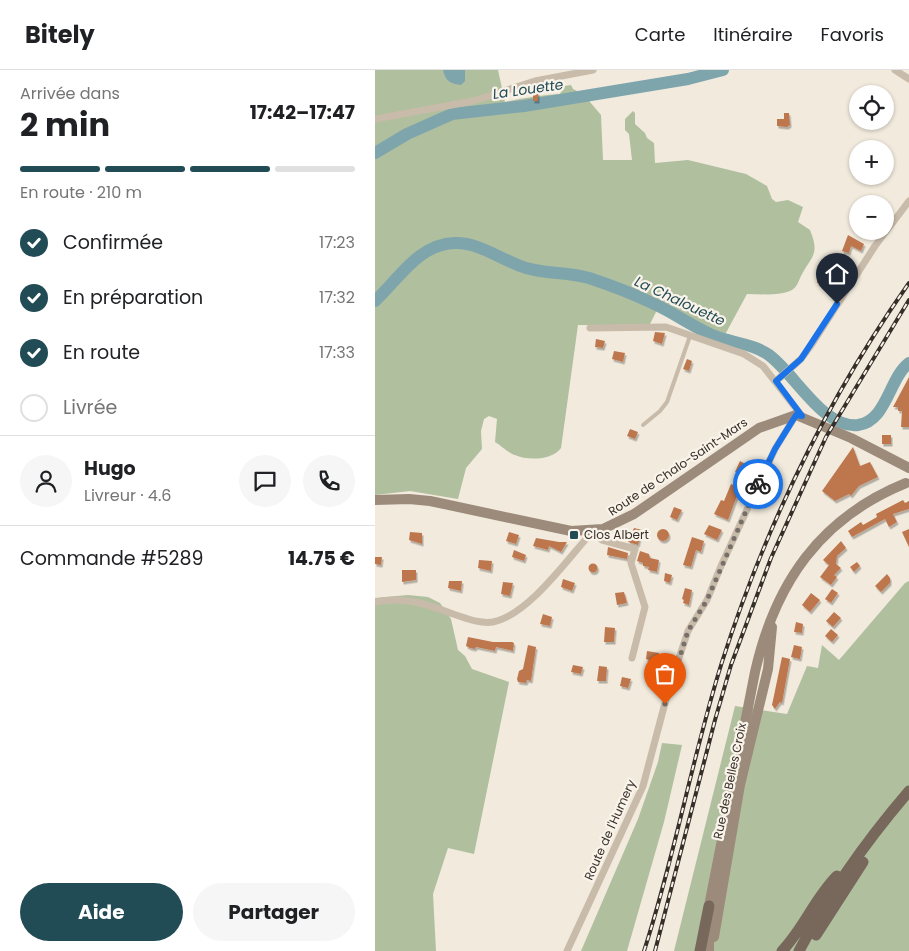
<!DOCTYPE html>
<html lang="fr">
<meta charset="utf-8">
<style>
:root{--surface:#fff;--page:#f6f6f6;--text:#202124;--muted:#757577;--line:#e0e0e0;--accent:#214b55}
body{margin:0;font-family:Poppins,sans-serif;background:var(--page);color:var(--text);height:100vh;display:flex;flex-direction:column;font-size:19px;white-space:nowrap}
*{box-sizing:border-box;margin:0}
p{font-size:16px;color:var(--muted)}
.icon{flex:none;width:28px;height:28px;fill:none;stroke:currentColor;stroke-width:2;stroke-linecap:round;stroke-linejoin:round}
.map{position:relative;flex:1;overflow:hidden}
.side{display:flex;flex-direction:column;background:var(--surface);width:375px}
.side>*{flex:none}
.controls{position:absolute;left:474px;top:15px;display:grid;gap:10px}
.controls a{display:grid;place-items:center;width:45px;height:45px;border-radius:50%;background:var(--surface);box-shadow:0 1px 4px #0004;font-size:25px}
.pin{position:absolute;display:grid;place-items:center;width:42px;height:42px;color:#fff;margin:-51px -21px;border-radius:50% 50% 50% 0;rotate:-45deg;box-shadow:0 0 5px #0007}
.pin .icon{rotate:45deg}
.courier{position:absolute;display:grid;place-items:center;width:50px;height:50px;margin:-25px;border:4px solid #1a73e8;border-radius:50%;background:#fff;color:#222;box-shadow:0 1px 6px #0007}
.overview em{font-style:normal;font-weight:700}
.overview div{display:flex;flex-direction:column-reverse}
.overview{display:flex;align-items:center;justify-content:space-between;height:85px;padding:0 20px}
h1{font-size:32px;font-weight:700;line-height:38px}
.bar{display:grid;grid-template-columns:repeat(4,1fr);gap:8px 5px;align-content:center;height:60px;padding:0 20px}
.bar i{height:6px;border-radius:4px;background:var(--line)}
.bar .on{background:var(--accent)}
.bar p{grid-column:span 4}
.line{display:flex;align-items:center;gap:12px;padding:0 20px;border-top:1px solid var(--line)}
.line div{flex:1}
.round{display:grid;place-items:center;flex:none;width:52px;height:52px;border-radius:26px;background:var(--page)}
ol{padding:0 20px;list-style:none}
li{display:flex;align-items:center;gap:15px;height:55px}
li p{margin-inline-start:auto}
li .icon{padding:5px;border-radius:50%;background:var(--accent);color:#fff;stroke-width:4}
li:last-child{color:var(--muted)}
li i{width:28px;height:28px;border:2px solid var(--line);border-radius:50%}
.action{display:flex;gap:10px;margin-top:auto;padding:10px 20px}
.action a{flex:1;height:58px;border-radius:30px;background:var(--accent);color:#fff;font-size:20px;font-weight:700;line-height:58px;text-align:center}
.action a+a{background:var(--page);color:var(--text)}
header{display:flex;align-items:center;gap:30px;box-sizing:border-box;height:70px;padding:0 25px;background:var(--surface);border-bottom:1px solid var(--line)}
header strong{font-size:24px}
nav{display:flex;gap:28px;margin-inline-start:auto;font-size:18px}
main{display:flex;flex:1;min-height:0}
.map>svg:first-child{display:block}
.green{fill:#b0bf9e}
.water{fill:#7ea5ac}
.lines{fill:none;stroke-linecap:round;stroke-linejoin:round}
.river{stroke:#7ea5ac;stroke-width:12}
.building{fill:#be774e;filter:url(#shadow)}
.lane{stroke:#c8bbaa;stroke-width:4}
.street{stroke:#c8bbaa;stroke-width:7}
.secondary{stroke:#9c8b7b;stroke-width:10}
.primary{stroke:#77685b;stroke-width:11}
.rail-casing{stroke:#362f29;stroke-width:4}
.rail{stroke:#f9f3ea;stroke-width:2;stroke-dasharray:5.5;stroke-linecap:butt}
.done{stroke:#777068;stroke-width:5;stroke-dasharray:0 9}
.route{stroke:#1a73e8;stroke-width:6}
.poi-dot{fill:#214b55;stroke:#f9f3ea;stroke-width:2}
.labels{text-anchor:middle;stroke-width:4.5;stroke-linejoin:round;paint-order:stroke}
.street-label{font-size:12px;fill:#362f29;stroke:#f9f3ea}
.poi-label{font-size:12px;fill:#362f29;stroke:#f9f3ea;text-anchor:start}
.water-label{font-size:14px;font-style:italic;fill:#214b55;stroke:#f9f3ea}
</style>
<header>
<strong>Bitely</strong>
<nav><a>Carte</a><a>Itinéraire</a><a>Favoris</a></nav>
</header>
<main>
<section class="side">
<div class="overview"><div><h1>2 min</h1><p>Arrivée dans</p></div><em>17:42–17:47</em></div>
<div class="bar"><i class="on"></i><i class="on"></i><i class="on"></i><i></i><p>En route · 210 m</p></div>
<ol>
<li><svg class="icon" aria-label="check" viewBox="0 0 24 24"><path d="M5 12l5 5 9-10"/></svg>Confirmée<p>17:23</p></li>
<li><svg class="icon" aria-label="check" viewBox="0 0 24 24"><path d="M5 12l5 5 9-10"/></svg>En préparation<p>17:32</p></li>
<li><svg class="icon" aria-label="check" viewBox="0 0 24 24"><path d="M5 12l5 5 9-10"/></svg>En route<p>17:33</p></li>
<li><i></i>Livrée</li>
</ol>
<div class="line" style="height:90px"><a class="round"><svg class="icon" aria-label="person" viewBox="0 0 24 24"><circle cx="12" cy="8" r="4"/><path d="M4 21q1-7 8-7t8 7"/></svg></a><div><b>Hugo</b><p>Livreur · 4.6</p></div><a class="round"><svg class="icon" aria-label="chat" viewBox="0 0 24 24"><path d="M4 5h16v11H9l-5 4z"/></svg></a><a class="round"><svg class="icon" aria-label="phone" viewBox="0 0 24 24"><path d="M5 4h4l2 5-3 2q2 4 5 5l2-3 5 2v4C11 20 4 13 5 4z"/></svg></a></div>
<div class="line" style="height:65px"><div>Commande #5289</div><b>14.75 €</b></div>
<div class="action"><a>Aide</a><a>Partager</a></div>
</section>
<div class="map">
<svg width="534" height="881" viewBox="0 0 534 881">
<defs>
<filter id="shadow"><feDropShadow dx="1.5" dy="2.5" stdDeviation="0" flood-color="#0004"/></filter>
</defs>
<rect width="100%" height="100%" fill="#f1eadd"/>
<path class="green" d="M0,0H123L130,32C149,28 166,25 185,24L189,16L196,15L198,19L214,27L215,32L226,45L228,90H257L254,64L250,60V49L258,41L260,43V54L270,63L272,68L279,73L280,93L313,90L371,104L392,116L397,129L401,132L413,130L428,137L423,152L435,160C445,185 437,185 426,206C423,212 422,218 415,221C402,226 386,224 372,224L346,272L282,240L274,256L203,255L186,378C178,390 153,391 140,385C133,383 127,376 120,372L122,349L114,346L109,349L106,361L107,379L91,398L83,429L35,421L0,425Z
M534,511V881H299L360,636L412,644L432,596L443,598L447,575L464,590L530,513Z
M33,525L53,527L65,533L76,549L83,580L90,586L97,599L134,612L99,784L73,778L58,824L61,881H0V528Z
M287,673L307,675L289,752L252,881H206L263,749L283,692Z"/>
<path class="water" d="M68,0H90V11L86,15C76,14 70,11 68,0Z"/>
<g class="lines">
<path class="river" d="M0,83L32,64L77,44L149,36L313,9L348,0
M0,231C24,209 43,174 80,173C104,172 128,191 151,198C171,204 193,202 214,208C235,215 257,223 277,233C298,242 316,256 337,265C356,273 377,273 394,285C420,304 448,359 483,355C512,351 514,308 534,293"/>
</g>
<path class="building" d="M163,16V31H158V17Z
M409,43H414L415,55L412,57L402,56V49H409Z
M473,165L489,174L486,181L476,176L474,183L467,181Z
M454,195H458L455,215L442,213L443,206L450,208Z
M280,262L290,263L287,274L278,271Z
M221,269L230,271L228,278L220,277Z
M239,281L250,283L248,292L237,289Z
M312,289L317,291L314,301L308,299Z
M534,307V357H526L527,341H523V337H518Z
M255,359L263,362L260,369L252,366Z
M507,365H516V374H507Z
M478,377L485,396L495,392L503,407L484,416L476,426L474,424L460,431L447,421Z
M365,391L372,395L369,407L360,402Z
M356,414L365,418L353,450L339,444L346,430L349,431Z
M528,430L530,433L534,431V439L518,444L522,452L514,457L510,449L477,467L473,461L486,452L488,455L502,447L501,444Z
M299,437L307,440L302,450L295,447Z
M334,455L347,460L342,470L329,464Z
M259,458L267,460L263,475L253,472Z
M282 465a6 6 0 1 1 12 0a6 6 0 1 1-12 0Z
M534,459V477L527,462Z
M35,462L47,463V474L34,470Z
M134,462L144,465L141,474L131,471Z
M317,467L329,471L326,482L321,480L316,497L308,495Z
M161,468L184,472H192L186,482L174,476L173,480L158,476Z
M466,471L471,478L462,486L461,494L466,498L459,505L462,507L456,515L445,507L454,495L448,490Z
M233,477L253,483L252,489L232,485Z
M139,480L151,485L149,491L137,487Z
M265,481L274,484L275,488L284,490L282,502L273,500L274,497L268,496V493L262,491Z
M0,487H7L6,495L0,494Z
M104,490L117,491L116,501L103,498Z
M482,492L485,496L479,502L475,497Z
M213.5 498a4.5 4.5 0 1 1 9 0a4.5 4.5 0 1 1-9 0Z
M27,500H41V510L27,512Z
M290,503L297,505L295,513L289,511Z
M512,504L515,508V513L506,522L500,516Z
M188,509L200,513L197,521L186,517Z
M74,511H87L86,521L73,518Z
M128,512L138,513L135,526L126,524Z
M310,518L317,520L314,535L308,533L309,530L307,529Z
M457,519L463,523L456,533L450,529Z
M249,522L252,533L242,535L240,523Z
M436,523L445,530L435,542L427,535Z
M459,542L466,548L458,557L451,551Z
M168,544L177,547L175,556L165,554Z
M421,552L428,554L427,563L419,562Z
M230,557L240,558L239,572H229Z
M456,559L463,565L457,572L450,566Z
M93,567L118,572H137L139,573L138,581L121,577L120,581L101,577L100,579L95,578L91,576Z
M153,575L161,577L156,611L152,610L151,613L143,612L142,609L144,601L148,599Z
M419,575L427,577L425,589L416,587Z
M272,581L284,583L281,592L271,589Z
M407,587L415,589L407,633L405,632L400,639L397,635Z
M198,595L208,597L206,604L196,602Z
M224,596L232,597L231,611H222Z
M247,607L256,609L253,618L245,616Z"/>
<g class="lines">
<path class="lane" d="M268,355L285,341L292,332L315,266"/>
<path class="street" d="M520,0L534,9
M0,49L98,31L160,11L218,0
M215,258L291,257L369,284L388,296L427,346
M401,311L426,289L435,277L500,176L534,131
M0,532C27,526 52,534 78,544C91,548 104,554 118,552C154,545 194,487 218,461L227,470L260,479L256,493L270,537L257,588
M192,881L268,716L294,618L313,561L332,530L346,496L400,379L421,345"/>
<path class="secondary" d="M0,430L34,429L55,431L196,461L228,459L259,444L384,358L421,345L476,368L534,398
M339,867L365,715L393,599L397,557
M334,881V836L380,602C400,513 445,448 531,413"/>
<path class="primary" d="M441,865L488,792
M325,881L334,836
M407,881C429,858 440,828 462,806
M424,881C454,823 492,770 534,721"/>
<g class="rail-casing">
<path id="rail" d="M269,881C300,786 317,687 347,592C390,458 453,328 534,213
M280,881L340,650L356,595L396,488L451,367L534,230"/>
</g>
<use href="#rail" class="rail"/>
</g>
<g class="lines">
<path class="done" d="M290,634L313,561L332,530L383,414"/>
<path class="route" d="M383,414L400,379L421,345L427,346L401,311L426,289L462,234"/>
</g>
<rect class="poi-dot" x="194" y="460" width="10" height="10" rx="2.5"/>
<g class="labels">
<g class="street-label">
<text transform="translate(303 397) rotate(-34)" y="4">Route de Chalo-Saint-Mars</text>
<text transform="translate(355 711) rotate(-78)" y="4">Rue des Belles Croix</text>
<text transform="translate(235 760) rotate(-66)" y="4">Route de l'Humery</text>
</g>
<g class="poi-label">
<text x="209" y="469">Clos Albert</text>
</g>
<g class="water-label">
<text transform="translate(153 19) rotate(-8)" y="5">La Louette</text>
<text transform="translate(305 231) rotate(25)" y="5">La Chalouette</text>
</g>
</g>
</svg>
<div class="controls">
<a><svg class="icon" aria-label="locate" viewBox="0 0 24 24"><circle cx="12" cy="12" r="6"/><path d="M12 2v4M12 18v4M2 12h4M18 12h4"/></svg></a>
<a>+</a>
<a>−</a>
</div>
<div class="pin" style="left:290px;top:634px;background:#ea580c"><svg class="icon" aria-label="bag" viewBox="0 0 24 24"><path d="M5 8h14l-1 12H6zM9 8a3 3 0 0 1 6 0"/></svg></div>
<div class="pin" style="left:462px;top:234px;background:#1f2937"><svg class="icon" aria-label="home" viewBox="0 0 24 24"><path d="M3 11l9-7 9 7M6 9v11h12V9"/></svg></div>
<div class="courier" style="left:383px;top:414px"><svg class="icon" aria-label="bike" viewBox="0 0 24 24"><circle cx="6" cy="16" r="4"/><circle cx="18" cy="16" r="4"/><path d="M6 16l4-8h5l3 8M10 8l3 8H6M13 5h3"/></svg></div>
</div>
</main>
